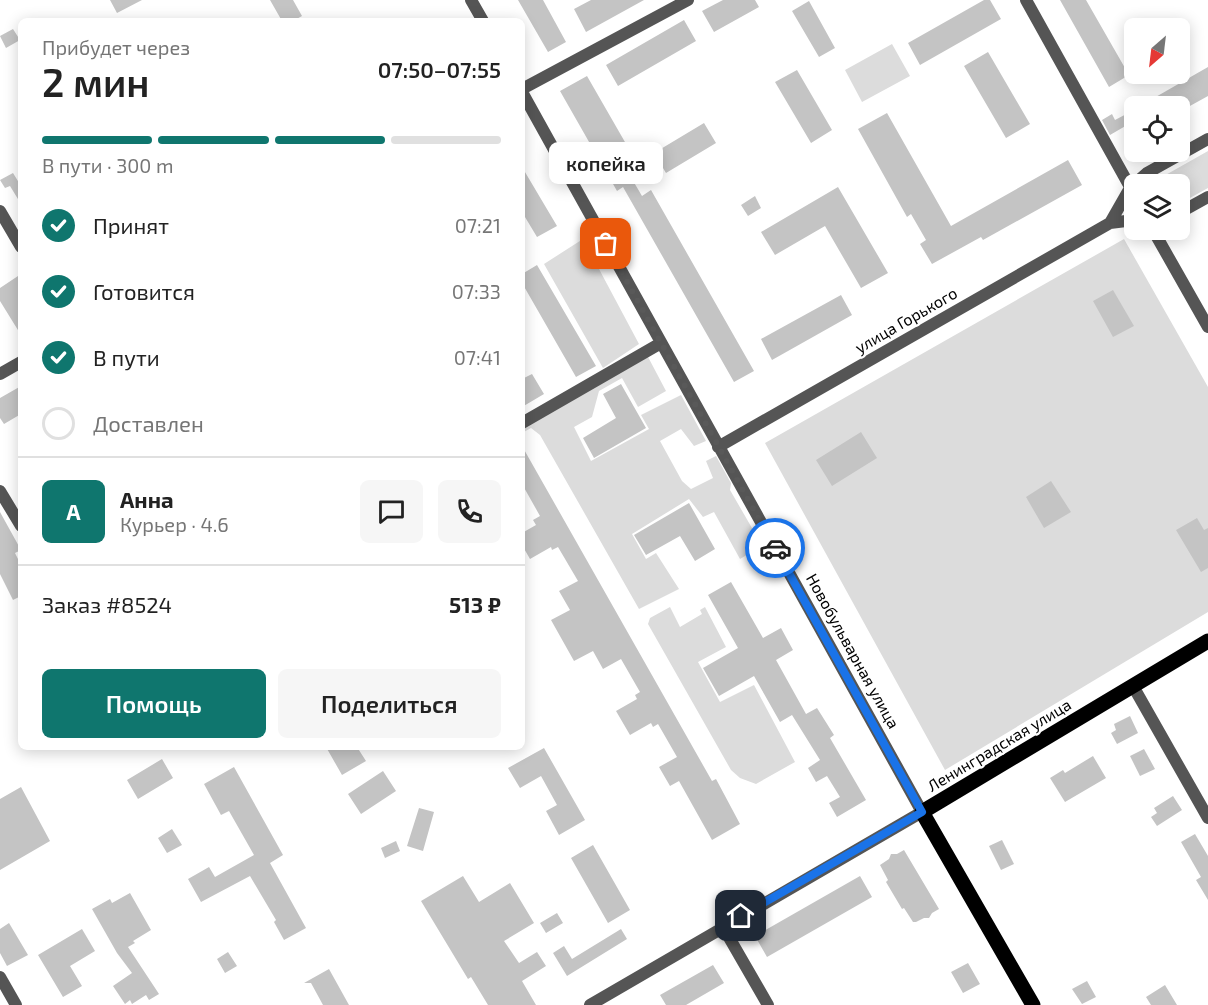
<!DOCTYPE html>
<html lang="ru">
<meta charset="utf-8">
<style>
:root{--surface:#fff;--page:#f6f6f6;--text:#222;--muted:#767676;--line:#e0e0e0;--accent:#0f766e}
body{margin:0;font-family:"Exo 2",sans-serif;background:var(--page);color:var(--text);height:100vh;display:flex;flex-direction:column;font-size:22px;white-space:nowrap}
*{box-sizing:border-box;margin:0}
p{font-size:20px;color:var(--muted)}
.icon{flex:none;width:33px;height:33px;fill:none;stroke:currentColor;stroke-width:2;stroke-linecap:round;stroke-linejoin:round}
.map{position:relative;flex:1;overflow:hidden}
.sheet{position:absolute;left:18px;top:18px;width:507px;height:732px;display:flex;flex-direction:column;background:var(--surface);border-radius:9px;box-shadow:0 3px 15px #0003}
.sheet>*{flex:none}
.needle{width:39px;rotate:208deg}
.tools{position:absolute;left:1124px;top:18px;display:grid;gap:12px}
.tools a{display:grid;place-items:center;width:66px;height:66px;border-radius:9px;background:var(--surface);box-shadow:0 3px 15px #0003;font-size:30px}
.pin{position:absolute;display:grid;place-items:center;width:51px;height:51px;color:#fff;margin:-26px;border-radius:12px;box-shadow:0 3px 9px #0006}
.courier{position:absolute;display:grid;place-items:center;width:60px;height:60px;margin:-30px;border:4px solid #1a73e8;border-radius:50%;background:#fff;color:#222;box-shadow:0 2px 8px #0007}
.bubble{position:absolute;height:42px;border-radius:9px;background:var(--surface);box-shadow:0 3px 15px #0003;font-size:20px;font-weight:600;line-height:42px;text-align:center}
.overview em{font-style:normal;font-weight:600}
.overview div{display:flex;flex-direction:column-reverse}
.overview{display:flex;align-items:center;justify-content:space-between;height:102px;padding:0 24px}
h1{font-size:39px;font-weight:600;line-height:45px}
.bar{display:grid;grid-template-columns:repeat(4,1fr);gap:9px 6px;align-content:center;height:72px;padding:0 24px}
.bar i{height:8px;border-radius:4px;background:var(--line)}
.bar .on{background:var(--accent)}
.bar p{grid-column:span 4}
.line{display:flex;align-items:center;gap:15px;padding:0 24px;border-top:2px solid var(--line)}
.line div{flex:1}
.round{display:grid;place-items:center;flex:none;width:63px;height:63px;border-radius:9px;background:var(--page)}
ol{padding:0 24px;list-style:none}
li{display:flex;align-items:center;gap:18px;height:66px}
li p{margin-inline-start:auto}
li .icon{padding:6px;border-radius:50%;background:var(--accent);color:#fff;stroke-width:4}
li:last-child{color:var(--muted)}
li i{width:33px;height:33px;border:3px solid var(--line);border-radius:50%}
.button{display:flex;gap:12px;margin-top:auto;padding:12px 24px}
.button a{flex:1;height:69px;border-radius:9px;background:var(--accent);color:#fff;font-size:24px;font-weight:600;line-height:69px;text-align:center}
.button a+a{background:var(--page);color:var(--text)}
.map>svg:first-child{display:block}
.green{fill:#dcdcdc}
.building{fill:#c4c4c4}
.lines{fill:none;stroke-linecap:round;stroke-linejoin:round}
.minor{stroke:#555;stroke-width:12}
.major{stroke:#000;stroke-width:15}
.done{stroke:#595959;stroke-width:6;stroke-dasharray:0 10.8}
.route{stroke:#1a73e8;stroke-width:8}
.labels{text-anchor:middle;stroke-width:4.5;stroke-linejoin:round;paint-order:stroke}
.street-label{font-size:16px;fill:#000;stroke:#fff}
</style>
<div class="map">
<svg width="1208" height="1005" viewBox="0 0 1208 1005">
<rect width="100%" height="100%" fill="#fff"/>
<path class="green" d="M892,44L910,76L862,102L845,70Z
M1208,151V188L1179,204V184H1155V181Z
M583,239L639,344L603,368L544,264Z
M1124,239L1208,387V612L945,770L765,443Z
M647,355L666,391L638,407L622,378L599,391L592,417L574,427L591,461L649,429L641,415L681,395L706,441L694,446L681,429L660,441L682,481L691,489L713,478L706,461L716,456L731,483L730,490L756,535L750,553L740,559L714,512L703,517L689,499L632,534L646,559L656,553L679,589L639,609L540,435L531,428L522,433V427Z
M670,607L680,627L702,614L700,610L705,607L726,647L698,662L720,702L754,685L795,762L756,784L740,778L731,770L648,624L650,618Z"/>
<path class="building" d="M110,0H142L117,13Z
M270,0H293L302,16L293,21H282Z
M518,0H543L566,42L548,52Z
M591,0H644L586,32L574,9Z
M723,0H755L759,7L714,32L702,11Z
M984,0H990L1001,19L920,65L908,43Z
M1060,0H1086L1129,75L1109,87Z
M809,1L835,48L819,57L792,11Z
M684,20L696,41L618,86L606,65Z
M13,29L20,40L6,48L0,36Z
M988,52L1030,124L1006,138L964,66Z
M1208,67V96L1179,112V106H1140Z
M797,70L832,130L811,143L775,82Z
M587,76L633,156L622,162L642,196L651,190L754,371L734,382L623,187L617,191L560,91Z
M1134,110V121L1110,135L1102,120L1112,114L1115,120Z
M887,113L951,226L1068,160L1082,185L983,240L981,237L932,264L920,244L926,240L911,214L907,217L858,129Z
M704,123L716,143L666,173L654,153Z
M522,167L557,226L537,237L522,212Z
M13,173L21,186V204L10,186L5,188L0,180Z
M838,187L888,273L861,288L825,226L775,255L761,232Z
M755,196L761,208L748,216L741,205Z
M537,265L596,366L576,377L522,283V274Z
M18,276L21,281V335L0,301V288Z
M1113,290L1134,326L1113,337L1093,301Z
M841,295L852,315L772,360L761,339Z
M532,374L544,394L522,407V379Z
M621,384L646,428L594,458L583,438L616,418L603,394Z
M21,386V414L4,424L0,418V398Z
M861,432L877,458L832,486L816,460Z
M522,446L712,781L716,779L740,824L712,840L679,781L670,786L659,767L677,757L658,724L653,727L651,723L630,735L616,711L637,699L635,695L640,692L621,659L603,669L593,651L574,661L551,620L570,610L559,591L578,581L558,547L552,550L551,547L530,559L522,545V533L536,525L533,520L540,516L522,484Z
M1051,481L1071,512L1044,528L1026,497Z
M689,503L715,549L695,561L680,536L646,555L634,535Z
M0,512L21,550L15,553L21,565V596L13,600L0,574Z
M1197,518L1204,530L1208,528V568L1201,572L1176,530Z
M731,582L763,638L781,628L793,650L776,660L806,714L817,708L834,735L830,738L866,800L837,817L829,803L840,797L827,776L816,782L808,768L820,760L792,715L780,722L754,676L719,696L703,668L738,648L708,595Z
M1130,716L1138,733L1117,744L1111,733L1116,730L1114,724Z
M326,747H357L366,761L342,775Z
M544,748L585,820L559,835L546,811L557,805L541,776L520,788L508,768Z
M1144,749L1155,769L1140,776L1130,756Z
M1093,756L1106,778L1065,802L1050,778L1063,770L1065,773Z
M162,759L173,778L138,799L127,780Z
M234,767L283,855L270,863L306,928L284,940L274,922L276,920L250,876L201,902L188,879L209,867L215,877L254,855L229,811L221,815L204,784Z
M383,771L396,791L361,814L348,794Z
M21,787L50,841L0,870V799Z
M1173,796L1182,810L1157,826L1151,817L1157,813L1154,808Z
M419,808L434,812L423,851L407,846Z
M172,829L182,845L167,853L158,838Z
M1195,834L1208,856V900L1196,880L1201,877L1181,842Z
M1002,840L1014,864L1001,870L989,846Z
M396,841L400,851L385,858L381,848Z
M593,845L630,910L608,923L571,858Z
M904,850L939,909L932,913L929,918H924L916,922H913L904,908L902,909L886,882L888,880L880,865L889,859L891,854H897Z
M463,876L479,902L510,883L534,923L504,941L519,963L537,952L546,966L522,981L536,1005H488L471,977L468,979L421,901Z
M860,876L872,897L767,957L755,936Z
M130,893L151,930L133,941L135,943L128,947L159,994L149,1000L146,995L132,1004L130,1000L125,1004L113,986L132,973L117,953L92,909L110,899L112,903Z
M557,913L563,923L546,933L540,923Z
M9,923L28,955L7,966L0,953V929Z
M82,929L95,951L70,966L82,986L63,997L38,955Z
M621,929L627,939L567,976L553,953L564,946L572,959Z
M228,952L237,966L225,973L217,959Z
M968,963L980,984L963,993L951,972Z
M713,965L724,983L686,1005H666L660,995Z
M329,969L349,1005H323L311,983H304Z
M1087,981L1096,997L1082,1004L1072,989Z
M1165,985L1177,1005H1151L1146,997Z"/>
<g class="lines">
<path class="minor" d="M471,0L483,21
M1026,0L1134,194
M522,89L688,0
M522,92L922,812L590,1005
M0,211L21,247
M1179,213L1208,197
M1110,223L1130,188L1147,173L1208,139
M1153,230L1208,327
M0,374L21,362
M522,423L661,343
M718,447L1110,223L1134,220
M0,491L21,526
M1133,686L1208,818
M723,927L768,1005
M0,977L16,1005"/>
<path class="major" d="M1033,1005L922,812L1208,641"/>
</g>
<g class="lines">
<path class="done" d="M606,244L775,548"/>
<path class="route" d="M741,916L922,812L775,548"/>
</g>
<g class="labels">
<g class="street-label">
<text transform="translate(906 320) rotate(-30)" y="6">улица Горького</text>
<text transform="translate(853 651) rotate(61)" y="6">Новобульварная улица</text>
<text transform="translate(999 745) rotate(-31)" y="6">Ленинградская улица</text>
</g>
</g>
</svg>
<div class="tools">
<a><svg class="needle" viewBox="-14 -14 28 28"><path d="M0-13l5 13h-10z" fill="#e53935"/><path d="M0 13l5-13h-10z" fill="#767676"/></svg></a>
<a><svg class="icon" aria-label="locate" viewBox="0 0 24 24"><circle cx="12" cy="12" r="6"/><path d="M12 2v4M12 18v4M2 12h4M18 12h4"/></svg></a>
<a><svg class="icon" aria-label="layers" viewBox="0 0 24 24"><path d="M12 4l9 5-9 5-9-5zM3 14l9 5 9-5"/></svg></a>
</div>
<div class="pin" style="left:606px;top:244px;background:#ea580c"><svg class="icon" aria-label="bag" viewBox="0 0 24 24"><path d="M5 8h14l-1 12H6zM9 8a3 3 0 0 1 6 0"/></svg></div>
<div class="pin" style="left:741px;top:916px;background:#1f2937"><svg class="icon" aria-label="home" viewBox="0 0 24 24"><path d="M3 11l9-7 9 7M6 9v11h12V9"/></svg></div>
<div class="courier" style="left:775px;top:548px"><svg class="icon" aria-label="car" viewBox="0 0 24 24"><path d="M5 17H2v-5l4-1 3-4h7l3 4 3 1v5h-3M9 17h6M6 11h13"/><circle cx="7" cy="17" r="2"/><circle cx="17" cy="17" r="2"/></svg></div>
<div class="bubble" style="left:549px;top:142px;width:114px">копейка</div>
<section class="sheet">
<div class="overview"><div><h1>2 мин</h1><p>Прибудет через</p></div><em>07:50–07:55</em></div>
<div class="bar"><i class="on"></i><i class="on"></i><i class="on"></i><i></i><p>В пути · 300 m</p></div>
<ol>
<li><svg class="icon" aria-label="check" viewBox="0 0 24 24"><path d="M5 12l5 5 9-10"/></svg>Принят<p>07:21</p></li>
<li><svg class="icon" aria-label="check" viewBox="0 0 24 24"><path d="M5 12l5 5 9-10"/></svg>Готовится<p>07:33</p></li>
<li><svg class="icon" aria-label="check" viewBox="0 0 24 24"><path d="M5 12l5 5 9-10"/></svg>В пути<p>07:41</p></li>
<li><i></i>Доставлен</li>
</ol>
<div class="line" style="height:108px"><b class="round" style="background:var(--accent);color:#fff">А</b><div><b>Анна</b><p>Курьер · 4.6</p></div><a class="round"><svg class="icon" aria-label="chat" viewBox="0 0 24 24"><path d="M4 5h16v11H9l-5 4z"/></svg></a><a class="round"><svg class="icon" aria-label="phone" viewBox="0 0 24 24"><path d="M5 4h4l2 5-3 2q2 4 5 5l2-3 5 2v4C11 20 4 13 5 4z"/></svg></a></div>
<div class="line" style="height:78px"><div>Заказ #8524</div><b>513 ₽</b></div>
<div class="button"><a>Помощь</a><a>Поделиться</a></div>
</section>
</div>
